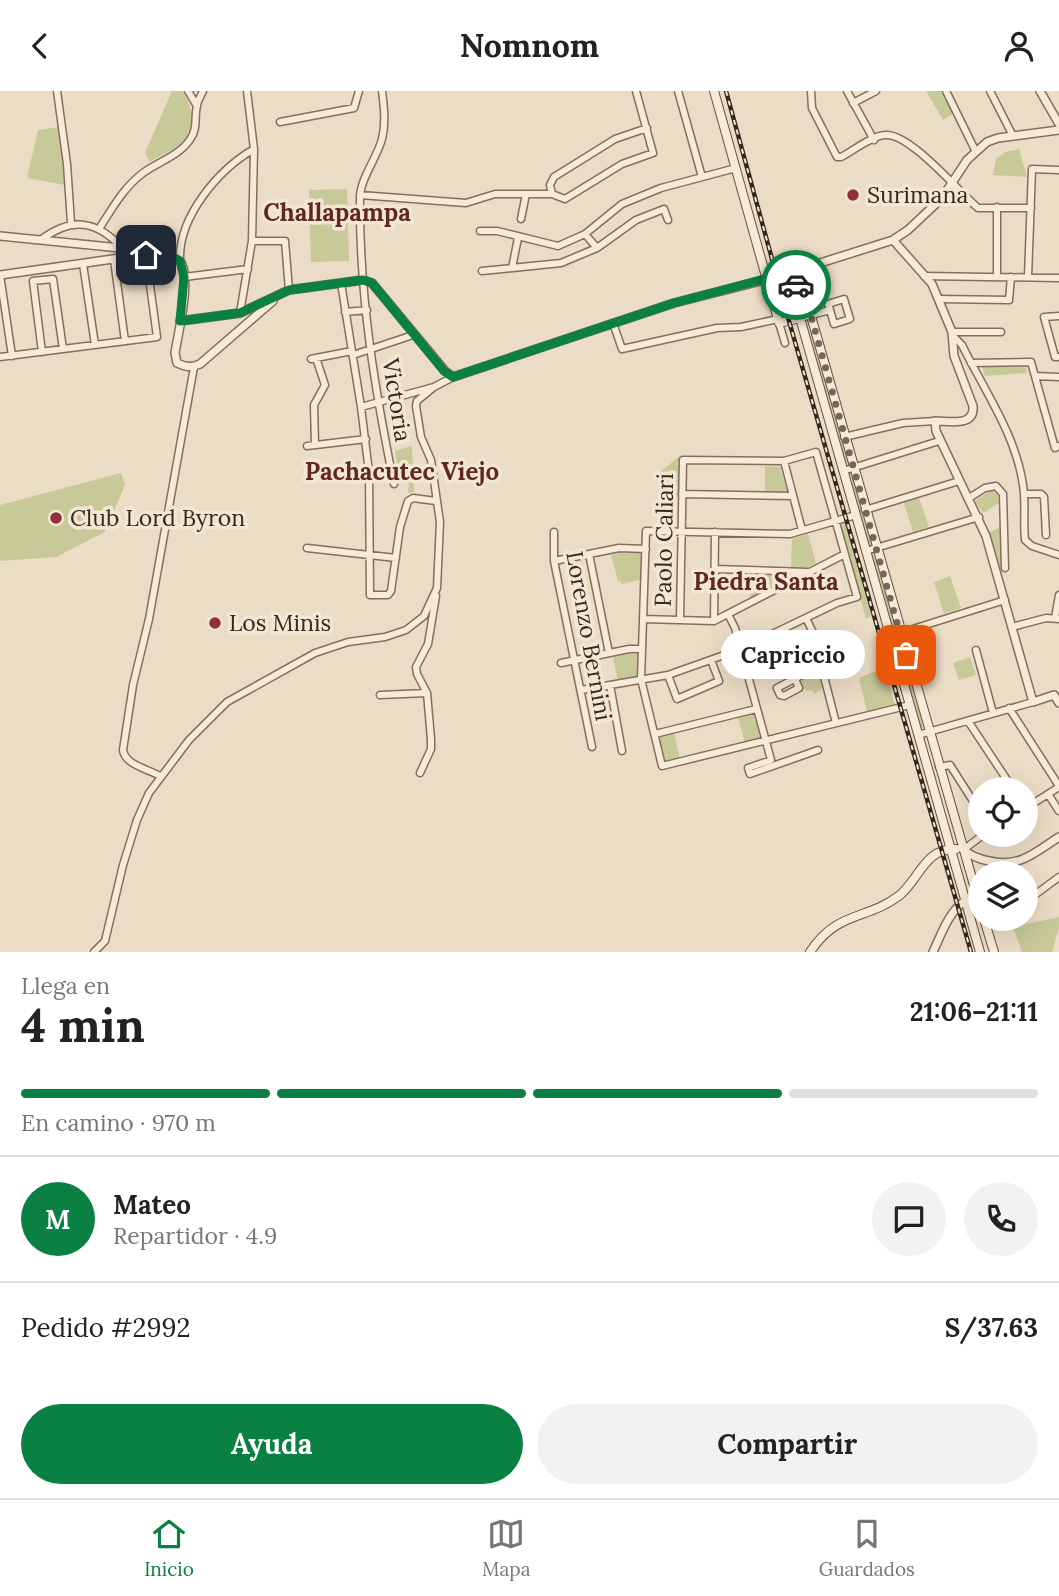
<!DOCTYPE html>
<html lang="es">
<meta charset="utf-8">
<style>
:root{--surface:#fff;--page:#f2f2f2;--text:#222;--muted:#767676;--line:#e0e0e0;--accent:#0b8043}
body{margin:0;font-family:Lora,serif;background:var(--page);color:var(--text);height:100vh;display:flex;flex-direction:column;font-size:26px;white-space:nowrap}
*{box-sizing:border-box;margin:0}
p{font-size:23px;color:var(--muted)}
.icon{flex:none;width:38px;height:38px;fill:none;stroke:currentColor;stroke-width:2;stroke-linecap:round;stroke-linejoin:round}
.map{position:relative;height:861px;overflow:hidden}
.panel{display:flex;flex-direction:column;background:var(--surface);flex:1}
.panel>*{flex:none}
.controls{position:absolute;left:968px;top:686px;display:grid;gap:14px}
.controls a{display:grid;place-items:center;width:70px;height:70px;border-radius:50%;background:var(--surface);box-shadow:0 7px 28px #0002;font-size:35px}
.pin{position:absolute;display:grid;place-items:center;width:60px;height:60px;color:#fff;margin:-30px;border-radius:14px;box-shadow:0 4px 10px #0006}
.courier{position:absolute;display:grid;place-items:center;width:70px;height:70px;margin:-35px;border:5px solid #0b8043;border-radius:50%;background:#fff;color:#222;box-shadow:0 2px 9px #0007}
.bubble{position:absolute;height:49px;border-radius:24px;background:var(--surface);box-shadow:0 7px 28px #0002;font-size:23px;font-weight:800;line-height:49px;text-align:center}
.headline em{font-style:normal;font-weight:800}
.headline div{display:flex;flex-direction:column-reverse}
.headline{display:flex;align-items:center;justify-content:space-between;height:119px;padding:0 21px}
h1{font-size:46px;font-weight:800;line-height:52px}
.bar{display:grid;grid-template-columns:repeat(4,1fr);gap:10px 7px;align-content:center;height:84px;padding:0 21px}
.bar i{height:9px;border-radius:5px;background:var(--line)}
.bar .current{background:var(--accent)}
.bar p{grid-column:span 4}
.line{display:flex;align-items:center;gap:18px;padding:0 21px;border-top:2px solid var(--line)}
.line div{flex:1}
.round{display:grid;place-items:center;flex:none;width:74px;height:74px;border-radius:37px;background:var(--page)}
.button{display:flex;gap:14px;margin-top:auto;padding:14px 21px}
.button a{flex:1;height:80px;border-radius:42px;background:var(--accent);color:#fff;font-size:28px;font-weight:800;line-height:80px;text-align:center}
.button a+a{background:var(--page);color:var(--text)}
header{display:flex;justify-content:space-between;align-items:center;height:91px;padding:0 21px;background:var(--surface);font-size:32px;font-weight:800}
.tab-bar{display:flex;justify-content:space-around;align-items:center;height:98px;border-top:2px solid var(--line);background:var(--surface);font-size:19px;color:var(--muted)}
.tab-bar a{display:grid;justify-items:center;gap:4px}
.tab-bar .current{color:var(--accent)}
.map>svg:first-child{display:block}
.green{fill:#c8c999}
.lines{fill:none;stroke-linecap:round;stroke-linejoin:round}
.minor-casing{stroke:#856e5c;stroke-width:9}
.tertiary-casing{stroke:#856e5c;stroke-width:10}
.secondary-casing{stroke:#674f3f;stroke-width:10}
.minor{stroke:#f7ead8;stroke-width:6}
.tertiary{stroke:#f7ead8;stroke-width:7}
.secondary{stroke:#f7ead8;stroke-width:8}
.rail-casing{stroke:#36281f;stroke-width:4.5}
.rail{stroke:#f3e7d4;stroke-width:2;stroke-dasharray:5;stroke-linecap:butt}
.done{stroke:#756759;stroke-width:7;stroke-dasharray:0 12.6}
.route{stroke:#0b8043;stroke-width:9}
.poi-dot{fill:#91303b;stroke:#f3e7d4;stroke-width:2.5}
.labels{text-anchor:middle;stroke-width:7;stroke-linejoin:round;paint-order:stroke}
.poi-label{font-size:23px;fill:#36281f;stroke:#f3e7d4;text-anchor:start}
.street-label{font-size:23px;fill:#36281f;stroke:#f3e7d4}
.neighbourhood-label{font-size:24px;font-weight:bold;fill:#602821;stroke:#f3e7d4}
</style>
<header><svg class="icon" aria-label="back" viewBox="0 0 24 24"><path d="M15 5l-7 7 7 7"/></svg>Nomnom<svg class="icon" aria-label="person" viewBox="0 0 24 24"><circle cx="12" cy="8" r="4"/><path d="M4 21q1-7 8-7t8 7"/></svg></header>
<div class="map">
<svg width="1059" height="861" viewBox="0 0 1059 861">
<rect width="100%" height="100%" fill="#ebdcc5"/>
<path class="green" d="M172,0H182C193,16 197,39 181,53C172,61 160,64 150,71L145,62Z
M926,0H941L953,23L943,29Z
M59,36L66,94L27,87L38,39Z
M1019,58L1027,86L993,84L996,68L1005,61Z
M347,98L349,170L311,171L309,99Z
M807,232L848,372H845L805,233Z
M982,276H1026L1027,282L985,285Z
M412,355L414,401L408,402L409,393L400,391L395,360Z
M681,364L679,405H660L659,382Z
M765,375L780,376L788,402H765Z
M121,382L125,394L105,441L56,466L0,470V414Z
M851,382L872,453L868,454L848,384Z
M993,398L1001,411L983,422L975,410Z
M918,404L929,436L913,441L903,409Z
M845,431L871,525L866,528L839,433Z
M1002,435L1004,475L998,477L987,443Z
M808,443L816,472L804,478H791L792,448Z
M620,462H642V488L622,493L620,490H618L611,464Z
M870,464H874L896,537L892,538Z
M750,484H753L791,485L750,507Z
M950,485L961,517L944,523L934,491Z
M779,547L791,571L752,589L745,562Z
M898,547L924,636L919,638L895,548Z
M629,563H638L637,587L618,591L613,566Z
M970,566L976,584L959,589L953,572Z
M885,576L895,614L867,621L859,587Z
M820,579L825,596L814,603L812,599L806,600L800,590Z
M754,622L761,648L745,652L738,627Z
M674,642L680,667L664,672L657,646Z
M1059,826V837L1052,861H1022L1013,836Z"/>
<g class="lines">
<g class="minor-casing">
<path id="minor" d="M57,0L67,73L71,132
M188,0L197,15
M382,0C384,16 386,32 382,48C377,67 360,88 360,107C359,203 375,300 394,393
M678,0L702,86
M811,0L812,17L837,66H841C853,60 871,45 885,44C909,41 958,100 978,117H1031
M847,0L874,49
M946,0L975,59
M990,0L1013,45
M853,12L876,0
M280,31L354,17L359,0
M552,103L550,94L554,86L615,48L647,37
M360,104L466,112L495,103H552L565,108L622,73L653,62L636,0
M997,116V186
M521,128L526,103
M99,138C112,118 123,97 143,82C159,70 180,65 191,47C198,37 194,26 197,15C197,10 201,5 203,0
M480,140H497L558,155L585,143L622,113L661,97L736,77
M585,143L597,157
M42,148C72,126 97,129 123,158
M252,150H285L289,199
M114,169L125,250
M180,170C178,126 218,79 254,58
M83,173L95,254
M512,177L518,147
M482,180L561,172L597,157L636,129L664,118L668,129
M0,184L12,265
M924,185L1059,187
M184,186L248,178
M1028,186L1032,78L1059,79
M341,192L361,316L369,381L370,504H388L391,500L400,436L408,410L413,407L436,410
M939,208L1009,209L1011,186
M345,221L367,219
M240,222L252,150L254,58L247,0
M1059,225L1044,226L1055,266H1059
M800,227L830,219L834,233L850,228L844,208L828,213L830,219
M613,232L622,258L717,237L741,236L778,228
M779,232L785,252
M952,241H1001
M954,246L962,254C984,299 1016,344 1023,394C1026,412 1023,431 1025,449L1032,455L1059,464
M42,261L33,190L53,188L63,258
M353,264L413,244
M0,266L157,246L146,164
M311,268L352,260
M971,272L1031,271L1055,357L1059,355
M1035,285L1059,286
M361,316L434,296L453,286
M844,346L903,332L935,330
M315,354L314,314L325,294L316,267
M307,355L366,348
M784,370L802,439
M843,380L939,350
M369,381H391
M682,403L793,405
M1024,403H1041L1044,406L1046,444
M969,407L985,397L996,395L1003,403L1005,477
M865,419L959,390
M856,424L790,443L646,440L641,588L662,675L910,614
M554,441V470L592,656
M307,457L396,467
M866,460L979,426
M589,463L609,562
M554,470L619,457L646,458
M715,478L807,481
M728,523L735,537L771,669L748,677L750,683L818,659
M806,527L818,552
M1055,527L1059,504
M643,528L714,530L845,463
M714,530L715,441
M1012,536L1046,527L1059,528
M890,543L900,542L1005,509
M976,559L993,622
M561,572L629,558H642
M821,574L836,632
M668,584L677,608L719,590L711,569
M795,588L799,597L784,605L780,604L777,597C800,585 823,573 846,561
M610,594L622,660
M581,599L668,584L741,558L837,512L857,506L816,361L784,370L683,369L680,529
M380,604L427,602
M1009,617L1059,695
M968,630L1013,698
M655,643L756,618
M918,644L1033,611
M939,676L950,674L980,721
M420,682L431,658V648L427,602L417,583L416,576L428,553L436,505
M160,685C148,678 125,674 123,659L133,594L149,528L194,276
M1048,703L1059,720
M1026,717L1059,696
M963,759L983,744
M985,782L995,771
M1026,805L1036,803L1059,786
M94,861L105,850L123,774L137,729L149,702L189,649L227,611L315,562L348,551L385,546L406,539L424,525L437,497L440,431L431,369L421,346L416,315L417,310L434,296"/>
</g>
<g class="tertiary-casing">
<path id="tertiary" d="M1040,0L1059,33
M0,145L160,161C167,163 175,164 180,170C192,185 178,243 175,262L177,272C186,276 191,277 200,273L273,210
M893,149L932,193L952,241L954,265L973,315C975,336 950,330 935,330L936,340L986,445L1033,611L1054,604L1059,612
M798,179L893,149L908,139L942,107L967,69L987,51L998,47L1059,39
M0,184L148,163
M180,230L240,222L289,199L363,189L372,192L445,280L453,286L674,212L768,188
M964,759C971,765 979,768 989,770C1020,777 1034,762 1059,746
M933,861C941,844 949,820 965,810"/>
</g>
<g class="secondary-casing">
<path id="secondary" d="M714,0L779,232L800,227L980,861
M787,182L798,197L811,225L980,815
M768,188L798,179V197
M984,828L994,861
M810,861C838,819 866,830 900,804C920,787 925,757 956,758"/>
</g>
<use href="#minor" class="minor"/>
<use href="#tertiary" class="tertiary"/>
<use href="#secondary" class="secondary"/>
<g class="rail-casing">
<path id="rail" d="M726,0L789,230L971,861"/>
</g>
<use href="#rail" class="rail"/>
</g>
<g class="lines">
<path class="done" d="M796,194L811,225L906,564"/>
<path class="route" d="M146,164L166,162L180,170L184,186L180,230L240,222L289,199L363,189L372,192L444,280L453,286L674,212L787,182L796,194"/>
</g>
<g class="poi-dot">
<circle cx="853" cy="104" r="7"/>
<circle cx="56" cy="427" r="7"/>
<circle cx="215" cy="532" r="7"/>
</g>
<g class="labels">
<g class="poi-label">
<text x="867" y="112">Surimana</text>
<text x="70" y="435">Club Lord Byron</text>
<text x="229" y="540">Los Minis</text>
</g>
<g class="street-label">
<text transform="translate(397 309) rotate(81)" y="8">Victoria</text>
<text transform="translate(664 449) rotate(-89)" y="8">Paolo Caliari</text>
<text transform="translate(589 545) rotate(80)" y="8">Lorenzo Bernini</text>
</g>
<g class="neighbourhood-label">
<text x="337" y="130">Challapampa</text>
<text x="402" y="389">Pachacutec Viejo</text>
<text x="766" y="499">Piedra Santa</text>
</g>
</g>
</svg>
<div class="controls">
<a><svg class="icon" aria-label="locate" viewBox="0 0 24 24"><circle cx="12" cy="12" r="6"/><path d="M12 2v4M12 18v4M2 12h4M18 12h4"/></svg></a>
<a><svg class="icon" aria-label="layers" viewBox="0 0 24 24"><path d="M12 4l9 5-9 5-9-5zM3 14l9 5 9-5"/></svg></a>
</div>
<div class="pin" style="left:906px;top:564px;background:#ea580c"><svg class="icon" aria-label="bag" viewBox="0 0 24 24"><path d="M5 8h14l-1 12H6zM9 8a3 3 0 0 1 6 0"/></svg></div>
<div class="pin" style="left:146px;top:164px;background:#1f2937"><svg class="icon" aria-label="home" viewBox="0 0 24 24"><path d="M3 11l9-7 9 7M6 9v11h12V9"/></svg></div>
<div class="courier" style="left:796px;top:194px"><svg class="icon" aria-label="car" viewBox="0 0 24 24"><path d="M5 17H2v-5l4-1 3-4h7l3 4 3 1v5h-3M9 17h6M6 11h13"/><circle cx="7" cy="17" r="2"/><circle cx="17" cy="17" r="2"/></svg></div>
<div class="bubble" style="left:721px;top:539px;width:144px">Capriccio</div>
</div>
<section class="panel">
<div class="headline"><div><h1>4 min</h1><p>Llega en</p></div><em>21:06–21:11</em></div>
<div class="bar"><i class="current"></i><i class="current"></i><i class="current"></i><i></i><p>En camino · 970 m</p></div>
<div class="line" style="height:126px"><b class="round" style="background:var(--accent);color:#fff">M</b><div><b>Mateo</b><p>Repartidor · 4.9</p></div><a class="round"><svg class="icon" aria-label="chat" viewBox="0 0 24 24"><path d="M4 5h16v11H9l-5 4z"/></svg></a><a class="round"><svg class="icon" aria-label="phone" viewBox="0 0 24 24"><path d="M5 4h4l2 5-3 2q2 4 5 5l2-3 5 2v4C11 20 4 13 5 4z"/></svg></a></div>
<div class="line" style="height:91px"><div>Pedido #2992</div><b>S/37.63</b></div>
<div class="button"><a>Ayuda</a><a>Compartir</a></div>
</section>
<nav class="tab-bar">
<a class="current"><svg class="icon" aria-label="home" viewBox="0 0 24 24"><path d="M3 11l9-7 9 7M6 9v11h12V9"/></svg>Inicio</a>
<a><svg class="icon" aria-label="map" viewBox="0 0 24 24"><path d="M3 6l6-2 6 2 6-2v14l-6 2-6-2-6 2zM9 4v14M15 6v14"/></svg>Mapa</a>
<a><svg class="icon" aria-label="saved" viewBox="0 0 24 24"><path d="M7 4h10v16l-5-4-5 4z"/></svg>Guardados</a>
</nav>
